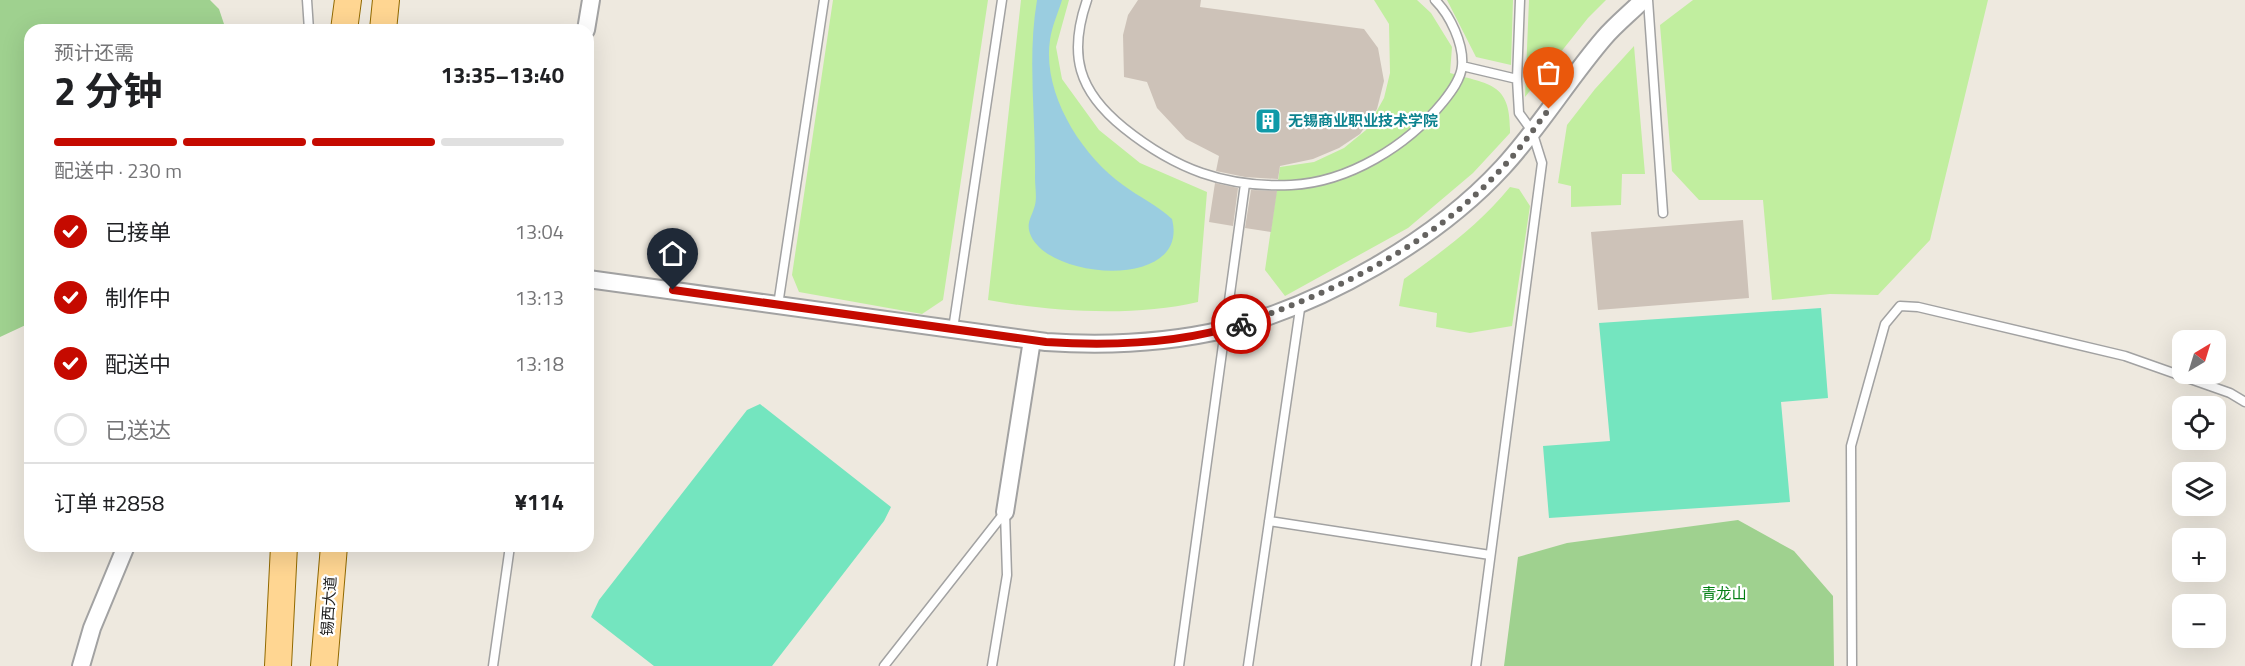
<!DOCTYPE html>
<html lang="zh">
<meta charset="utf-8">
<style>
:root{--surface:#fff;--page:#f2f2f2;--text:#202124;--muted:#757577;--line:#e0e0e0;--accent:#c50a00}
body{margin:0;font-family:"Titillium Web","Noto Sans SC",sans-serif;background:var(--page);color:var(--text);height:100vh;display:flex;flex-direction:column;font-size:22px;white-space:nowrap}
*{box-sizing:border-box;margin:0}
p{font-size:20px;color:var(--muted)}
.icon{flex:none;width:33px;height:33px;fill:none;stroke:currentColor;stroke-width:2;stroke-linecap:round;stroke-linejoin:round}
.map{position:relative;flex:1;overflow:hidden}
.details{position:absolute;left:24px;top:24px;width:570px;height:528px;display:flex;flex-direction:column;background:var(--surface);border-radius:18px;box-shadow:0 6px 24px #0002}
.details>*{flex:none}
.needle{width:39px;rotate:38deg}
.tools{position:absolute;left:2172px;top:330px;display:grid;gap:12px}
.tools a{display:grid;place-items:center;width:54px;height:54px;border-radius:12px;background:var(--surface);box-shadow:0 6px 24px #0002;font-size:30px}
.pin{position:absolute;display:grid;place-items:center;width:51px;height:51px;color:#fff;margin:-62px -26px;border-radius:50% 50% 50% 0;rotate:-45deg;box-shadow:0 0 6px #0007}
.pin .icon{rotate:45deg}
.courier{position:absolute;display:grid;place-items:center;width:60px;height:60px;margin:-30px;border:4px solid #c50a00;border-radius:50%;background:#fff;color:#222;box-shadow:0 2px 8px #0007}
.head em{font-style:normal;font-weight:700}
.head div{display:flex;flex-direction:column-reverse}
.head{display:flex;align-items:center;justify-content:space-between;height:102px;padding:0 30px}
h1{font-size:39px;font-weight:700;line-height:45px}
.bar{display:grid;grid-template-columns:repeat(4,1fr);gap:9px 6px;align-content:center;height:72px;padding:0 30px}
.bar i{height:8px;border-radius:4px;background:var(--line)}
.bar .selected{background:var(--accent)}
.bar p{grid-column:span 4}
.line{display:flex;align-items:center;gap:15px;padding:0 30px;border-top:2px solid var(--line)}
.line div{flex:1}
ol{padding:0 30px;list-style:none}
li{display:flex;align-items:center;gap:18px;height:66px}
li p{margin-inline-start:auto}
li .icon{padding:6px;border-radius:50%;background:var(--accent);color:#fff;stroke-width:4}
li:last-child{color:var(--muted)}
li i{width:33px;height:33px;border:3px solid var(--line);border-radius:50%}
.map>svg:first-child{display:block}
.grass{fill:#c1ee9f}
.forest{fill:#9fd18f}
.pitch{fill:#74e5bf}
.water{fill:#9acde0}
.building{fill:#cdc2b8}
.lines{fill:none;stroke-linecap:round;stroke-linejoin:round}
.lane-casing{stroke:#a2a2a2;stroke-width:11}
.street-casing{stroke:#a2a2a2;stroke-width:20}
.primary-casing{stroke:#916900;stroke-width:28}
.lane{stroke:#fff;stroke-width:8}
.street{stroke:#fff;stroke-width:16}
.primary{stroke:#ffd692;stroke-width:26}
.done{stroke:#656360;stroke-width:6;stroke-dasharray:0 10.8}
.route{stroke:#c50a00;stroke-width:8}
.labels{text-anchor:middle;stroke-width:4.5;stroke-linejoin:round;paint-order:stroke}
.culture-label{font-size:15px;font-weight:bold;fill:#0d838f;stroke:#fff;text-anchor:start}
.park-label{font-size:15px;fill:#027f13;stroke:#fff}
.street-label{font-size:15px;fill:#1b1b1b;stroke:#fff}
</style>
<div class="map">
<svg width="2245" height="666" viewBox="0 0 2245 666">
<rect width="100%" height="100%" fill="#eee9df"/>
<path class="grass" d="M833,0H988L943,300L922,314L799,292L792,275Z
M1021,0H1069L1056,47L1062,79L1099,130L1140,163L1207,192L1198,302C1135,317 1052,312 988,300Z
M1374,0H1417L1431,13L1452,47L1450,73C1491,85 1511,83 1510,133L1473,173L1408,228L1285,296L1265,270L1280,167L1314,162L1344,148L1366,130L1384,98L1390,73L1389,24Z
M1447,0H1513L1511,65L1476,57Z
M1529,0H1606L1588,18L1525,97Z
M1693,0H1988L1930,240L1878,295L1830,294L1772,300L1763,200H1699L1672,171L1660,25Z
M1634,46L1645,174H1622L1621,205L1571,207V186L1558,183L1567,125L1595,89Z
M1510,187L1519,189L1530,206L1512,326L1470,333L1436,327L1437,313L1399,306L1404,279C1443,251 1479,225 1510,187Z"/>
<path class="forest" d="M0,0H210L219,9L226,30H30V323L0,337Z
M1738,520L1794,551L1833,596L1834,666H1504L1518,557L1567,543Z"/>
<path class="pitch" d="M1821,308L1828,398L1781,402L1790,502L1549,518L1543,446L1610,441L1599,323Z
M760,404L891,507L884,521L772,666H654L591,617L599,600L747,410Z"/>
<path class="water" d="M1037,0H1062C1058,13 1052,26 1050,40C1042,93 1081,155 1123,185C1139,197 1157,205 1172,219C1190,289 1052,281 1031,236C1025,223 1032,217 1035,205C1037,197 1035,186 1035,178C1036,118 1027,59 1037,0Z"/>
<path class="building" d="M1138,0H1201L1200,7L1364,29L1378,48L1384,81L1377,109L1360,134L1339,148L1313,159L1280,166L1278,179L1245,177L1216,171L1219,156L1186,139L1157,108L1147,82L1124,77L1123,35L1128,15Z
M1215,183L1238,188L1233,226L1209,222Z
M1251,190L1277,191L1271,232L1245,228Z
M1743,220L1749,298L1598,310L1591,232Z"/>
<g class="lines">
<g class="lane-casing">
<path id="lane" d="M307,0L309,30
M1087,0C1068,55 1078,91 1124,128C1175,169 1225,188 1291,185C1349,182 1407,146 1443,102C1451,92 1461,79 1462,66C1464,44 1450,15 1435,0
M1648,0L1663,213
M1462,66L1517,79
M778,305L824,0
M953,329L1002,0
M1269,521L1490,555
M493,666L510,546
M884,666L1005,512
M992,666L1007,575L1005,513
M1179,666L1245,184
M1248,666L1301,302
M1476,666L1542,163L1532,131L1519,113L1517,79L1520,0
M1852,666L1851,446L1885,324L1900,306L1918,307L2125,356L2230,393L2245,402"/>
</g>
<g class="street-casing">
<path id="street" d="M586,30L591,0
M588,279L1046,342C1106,346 1168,343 1227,329C1323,304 1435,241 1503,167C1540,127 1568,80 1604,38C1615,25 1630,13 1643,0
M1005,512L1032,340
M81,666L92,628L126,546"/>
</g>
<g class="primary-casing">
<path id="primary" d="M344,30L348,0
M383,30L386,0
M278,666L284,546
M324,666L334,546"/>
</g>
<use href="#lane" class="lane"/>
<use href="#street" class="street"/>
<use href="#primary" class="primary"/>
</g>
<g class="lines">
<path class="done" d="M1241,324C1338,291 1434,244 1503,167C1520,149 1534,129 1549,109"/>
<path class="route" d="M673,290L1046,342C1110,346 1180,344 1241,324"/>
</g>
<defs>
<g id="building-square" transform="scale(1.35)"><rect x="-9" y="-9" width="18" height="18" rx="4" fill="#0f9aa8" stroke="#fff"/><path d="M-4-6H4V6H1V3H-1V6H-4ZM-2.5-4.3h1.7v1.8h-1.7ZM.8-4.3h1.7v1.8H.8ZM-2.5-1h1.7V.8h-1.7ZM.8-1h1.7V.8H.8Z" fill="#fff"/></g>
</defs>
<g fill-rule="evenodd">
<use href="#building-square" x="1268" y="121"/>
</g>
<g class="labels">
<g class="culture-label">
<text x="1288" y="126">无锡商业职业技术学院</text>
</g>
<g class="park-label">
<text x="1724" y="599">青龙山</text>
</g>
<g class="street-label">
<text transform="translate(329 606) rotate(-86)" y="5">锡西大道</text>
</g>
</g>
</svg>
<div class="tools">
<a><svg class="needle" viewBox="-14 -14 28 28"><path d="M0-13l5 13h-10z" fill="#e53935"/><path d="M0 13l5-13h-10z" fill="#757577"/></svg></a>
<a><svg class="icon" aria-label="locate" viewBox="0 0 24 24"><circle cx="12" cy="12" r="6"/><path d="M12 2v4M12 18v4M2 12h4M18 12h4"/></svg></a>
<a><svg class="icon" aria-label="layers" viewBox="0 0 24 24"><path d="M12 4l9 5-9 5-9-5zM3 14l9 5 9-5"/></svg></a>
<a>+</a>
<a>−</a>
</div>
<div class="pin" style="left:1549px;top:109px;background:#ea580c"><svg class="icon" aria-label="bag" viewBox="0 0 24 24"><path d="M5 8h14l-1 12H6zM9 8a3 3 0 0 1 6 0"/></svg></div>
<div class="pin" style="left:673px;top:290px;background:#1f2937"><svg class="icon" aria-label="home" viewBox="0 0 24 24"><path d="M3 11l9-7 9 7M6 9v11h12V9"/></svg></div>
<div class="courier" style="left:1241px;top:324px"><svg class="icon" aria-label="bike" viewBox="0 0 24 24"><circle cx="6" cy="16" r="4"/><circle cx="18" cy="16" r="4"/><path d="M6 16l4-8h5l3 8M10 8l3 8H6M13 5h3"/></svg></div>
<section class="details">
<div class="head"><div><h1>2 分钟</h1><p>预计还需</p></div><em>13:35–13:40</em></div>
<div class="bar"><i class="selected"></i><i class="selected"></i><i class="selected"></i><i></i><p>配送中 · 230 m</p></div>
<ol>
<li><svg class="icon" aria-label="check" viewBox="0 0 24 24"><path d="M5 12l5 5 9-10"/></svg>已接单<p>13:04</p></li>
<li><svg class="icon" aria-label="check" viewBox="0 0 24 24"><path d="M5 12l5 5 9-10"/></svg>制作中<p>13:13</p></li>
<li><svg class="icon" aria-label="check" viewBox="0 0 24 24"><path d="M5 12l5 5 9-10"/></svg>配送中<p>13:18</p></li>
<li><i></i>已送达</li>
</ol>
<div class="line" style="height:78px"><div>订单 #2858</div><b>¥114</b></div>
</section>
</div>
